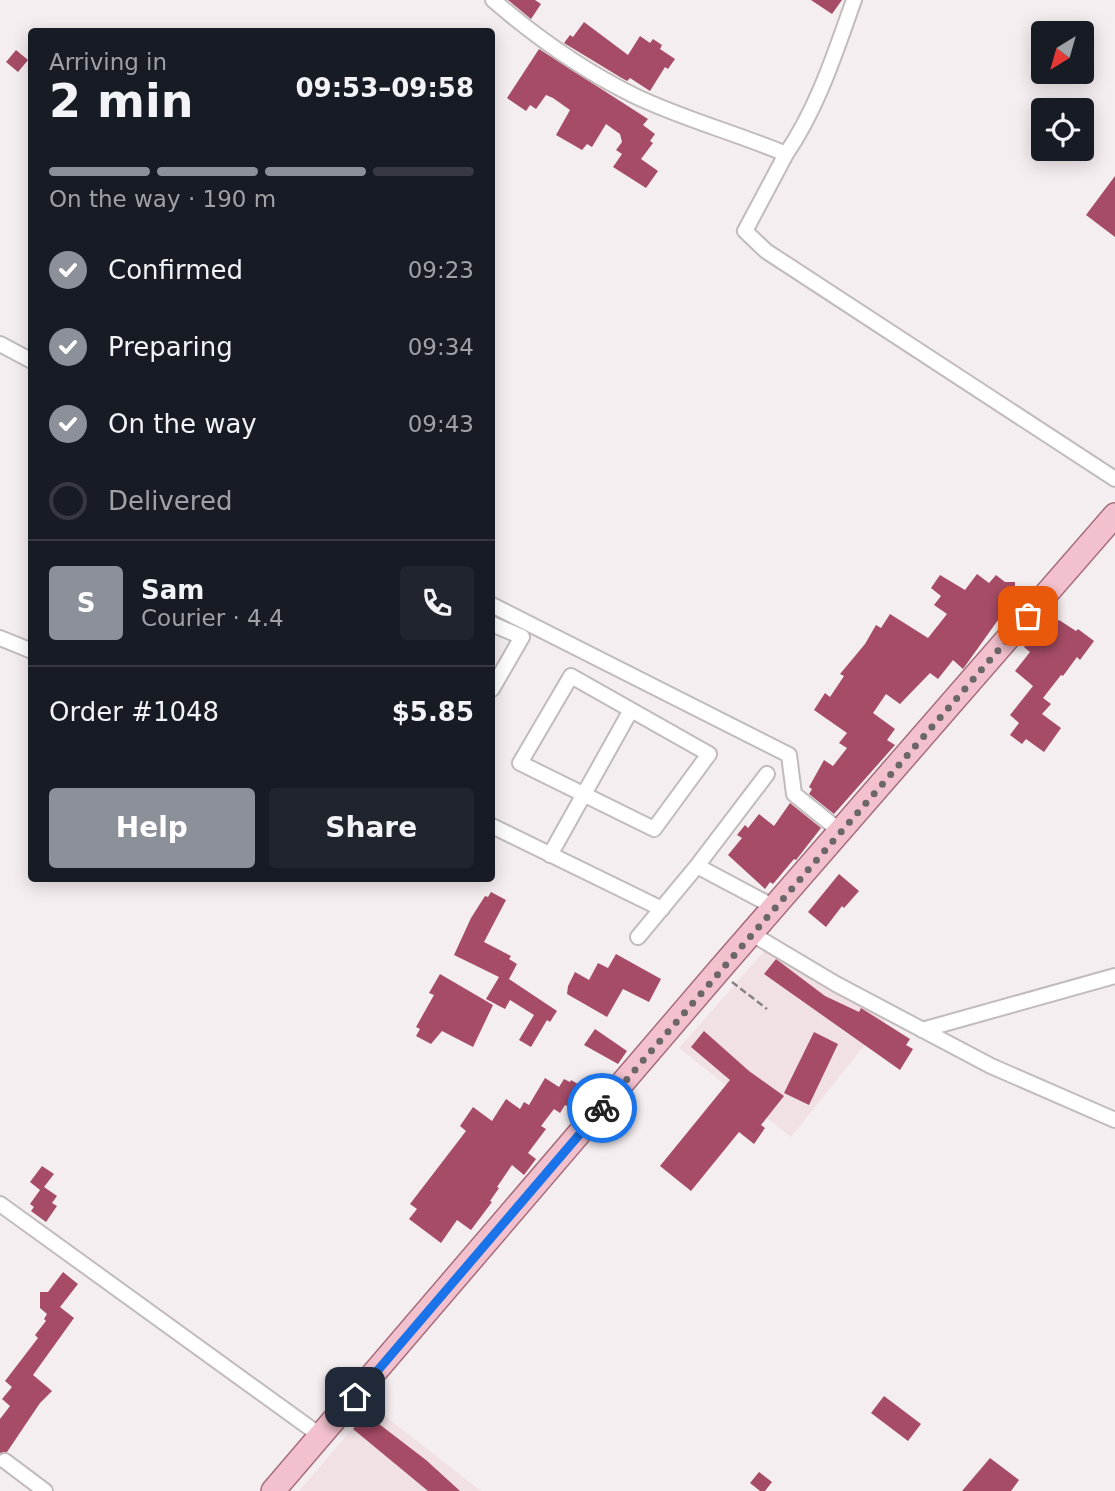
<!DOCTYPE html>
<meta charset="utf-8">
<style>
:root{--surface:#171b24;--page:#20242c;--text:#f1f3f6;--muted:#9ea1a6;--line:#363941;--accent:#8c9099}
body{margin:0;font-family:"DejaVu Sans",sans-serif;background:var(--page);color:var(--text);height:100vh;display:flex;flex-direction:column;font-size:26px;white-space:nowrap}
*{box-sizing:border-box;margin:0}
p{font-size:23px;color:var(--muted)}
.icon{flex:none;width:38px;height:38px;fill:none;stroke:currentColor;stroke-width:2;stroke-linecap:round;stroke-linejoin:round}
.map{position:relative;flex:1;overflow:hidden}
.drawer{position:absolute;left:28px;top:28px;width:467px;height:854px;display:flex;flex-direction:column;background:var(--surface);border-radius:7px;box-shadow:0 4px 18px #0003}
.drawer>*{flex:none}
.needle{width:46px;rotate:217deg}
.buttons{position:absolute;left:1031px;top:21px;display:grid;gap:14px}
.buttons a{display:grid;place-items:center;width:63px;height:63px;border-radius:7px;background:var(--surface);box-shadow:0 4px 18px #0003;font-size:35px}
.pin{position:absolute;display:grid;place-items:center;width:60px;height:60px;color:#fff;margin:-30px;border-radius:14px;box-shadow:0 4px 10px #0006}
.courier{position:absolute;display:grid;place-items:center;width:70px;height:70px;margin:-35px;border:5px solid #1a73e8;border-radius:50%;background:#fff;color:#222;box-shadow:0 2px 9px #0007}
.overview em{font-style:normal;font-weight:700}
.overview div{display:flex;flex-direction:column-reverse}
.overview{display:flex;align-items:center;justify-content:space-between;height:119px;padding:0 21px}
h1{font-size:46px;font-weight:700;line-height:52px}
.bar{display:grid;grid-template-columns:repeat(4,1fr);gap:10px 7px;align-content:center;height:84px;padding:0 21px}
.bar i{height:9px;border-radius:5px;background:var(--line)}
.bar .current{background:var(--accent)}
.bar p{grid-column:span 4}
.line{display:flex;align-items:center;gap:18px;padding:0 21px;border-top:2px solid var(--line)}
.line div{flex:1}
.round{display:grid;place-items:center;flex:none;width:74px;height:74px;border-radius:7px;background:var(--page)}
ol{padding:0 21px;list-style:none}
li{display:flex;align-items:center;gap:21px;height:77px}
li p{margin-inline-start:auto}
li .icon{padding:7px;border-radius:50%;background:var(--accent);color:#fff;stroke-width:4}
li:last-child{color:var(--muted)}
li i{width:38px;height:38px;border:4px solid var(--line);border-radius:50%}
.action{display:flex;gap:14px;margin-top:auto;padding:14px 21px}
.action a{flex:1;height:80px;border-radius:7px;background:var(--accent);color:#fff;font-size:28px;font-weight:700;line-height:80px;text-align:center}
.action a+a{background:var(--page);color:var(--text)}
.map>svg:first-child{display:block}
.built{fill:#f1e1e4}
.building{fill:#a64c66}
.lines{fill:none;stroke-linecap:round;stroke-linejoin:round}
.street-casing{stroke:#c1bbbc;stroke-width:18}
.primary-casing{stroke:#a46d7b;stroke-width:26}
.path{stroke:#878284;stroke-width:2.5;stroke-dasharray:7 3.5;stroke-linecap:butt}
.street{stroke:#fff;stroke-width:14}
.primary{stroke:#f3c1cd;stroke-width:23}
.done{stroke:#6b6768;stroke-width:7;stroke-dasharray:0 12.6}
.route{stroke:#1a73e8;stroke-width:9}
</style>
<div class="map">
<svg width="1115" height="1491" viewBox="0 0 1115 1491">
<rect width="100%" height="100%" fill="#f5eef0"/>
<path class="built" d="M766,949L888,1016L791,1137L679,1048Z
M372,1406L481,1491H299Z"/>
<path class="building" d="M508,0H535L541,4L531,19Z
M811,0H842L832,14Z
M584,22L628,55L640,36L650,43L653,39L662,45L660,49L675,59L668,69L665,67L650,91L630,78L627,81L620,77L564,43L570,35L573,37Z
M539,49L648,119L643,125L655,134L650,141L653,143L641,159L658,171L646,188L613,167L622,154L616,150L622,142L620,134L606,124L592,147L587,144L582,150L556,135L570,110L553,98L546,95L536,109L530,105L526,111L507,98Z
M16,50L28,60L18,72L6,62Z
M1115,176V237L1086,215Z
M977,574L989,583L996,575L1005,582H1015V587L1020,591L1017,594L1024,599L1015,608L1013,606L1001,622L998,620L963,669L953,660L938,679L930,673L900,704L886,694L873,713L895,729L887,740L895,745L834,814L809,794L812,789L809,787L824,760L833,766L847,748L839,743L847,733L814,710L825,693L830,697L844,676L840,674L865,644L876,625L881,628L890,614L928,638L947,614L934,605L941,596L931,588L940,575L965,590Z
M1049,618L1056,623L1059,620L1076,631L1078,629L1094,641L1080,660L1077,657L1063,676L1061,675L1043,698L1051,704L1042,714L1061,728L1044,752L1026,739L1022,744L1010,735L1019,723L1010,715L1033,686L1015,671L1030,652L1024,647Z
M790,803L821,828L796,860L794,859L773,884L770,882L765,889L728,855L742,838L737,835L745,825L748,828L759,814L774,826Z
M839,874L859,891L844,908L842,906L826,927L808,912Z
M491,892L506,900L484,942L511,956L509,959L517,964L509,979L557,1011L550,1022L547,1020L531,1047L519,1040L534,1015L510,1000L505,1009L486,999L499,977L454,955L471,918L485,896L488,897Z
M616,954L661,979L649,1002L623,989L607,1017L567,994L568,986L575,972L589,980L598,963L608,968Z
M776,959L825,996L859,1012L861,1008L910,1039L906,1045L913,1049L900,1070L764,974Z
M440,974L493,1005L473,1047L442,1031L431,1044L416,1036L420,1029L416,1027L434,995L429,993Z
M595,1029L627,1051L618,1064L584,1045Z
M704,1031L749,1071L784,1096L761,1125L765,1128L754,1144L739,1132L691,1191L660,1166L730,1080L691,1047Z
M814,1032L838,1044L809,1105L784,1093Z
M545,1078L559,1087L564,1079L570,1082L571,1080L593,1093L588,1102L576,1095L569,1107L565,1105L560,1113L554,1109L541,1126L546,1129L528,1153L536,1159L524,1175L512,1165L497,1187L499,1188L490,1201L492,1202L471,1230L457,1220L441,1243L409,1219L417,1209L410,1204L466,1131L460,1126L473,1107L492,1121L506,1099L520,1109L524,1102L529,1105Z
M42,1166L54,1174L44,1187L57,1196L52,1203L57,1206L46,1222L31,1211L34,1207L30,1204L40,1190L30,1182Z
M63,1272L78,1284L60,1307L74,1318L33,1375L52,1391L40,1403L7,1452L0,1453V1419L10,1406L2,1399L12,1387L5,1381L38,1338L35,1335L46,1321L44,1319L47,1314L40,1308V1292H48Z
M884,1396L921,1424L908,1441L871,1413Z
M366,1414L426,1460L460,1491H428L353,1429Z
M990,1458L1019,1480L1011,1491H962Z
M759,1472L772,1482L765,1491H760L750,1483Z"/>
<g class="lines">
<g class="street-casing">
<path id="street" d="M493,0C537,38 582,70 635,96C683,119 736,133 786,154L745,231L766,251L1115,479
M786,154C818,107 835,53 854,0
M0,344L32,361
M492,605L789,755L794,794L841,832
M492,624L522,637L492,689
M0,638L32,651
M571,676L709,754L654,829L520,763Z
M492,826L662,909
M550,855L631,710
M697,866L767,774
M752,934L836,984L991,1066L1115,1120
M638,937L697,866L776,908
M922,1030L1115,976
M0,1204L321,1436
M5,1461L45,1491"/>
</g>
<g class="primary-casing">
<path id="primary" d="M273,1491L720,969L1115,515"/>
</g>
<path class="path" d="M732,982L767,1009"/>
<use href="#street" class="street"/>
<use href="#primary" class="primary"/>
</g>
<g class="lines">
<path class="done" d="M602,1108L1028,616"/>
<path class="route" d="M355,1397L602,1108"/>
</g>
</svg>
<div class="buttons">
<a><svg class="needle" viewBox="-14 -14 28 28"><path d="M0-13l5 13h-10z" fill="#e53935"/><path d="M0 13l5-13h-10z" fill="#9ea1a6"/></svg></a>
<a><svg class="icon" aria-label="locate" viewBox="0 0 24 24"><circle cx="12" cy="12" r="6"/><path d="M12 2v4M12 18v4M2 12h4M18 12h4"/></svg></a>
</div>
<div class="pin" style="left:1028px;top:616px;background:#ea580c"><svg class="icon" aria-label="bag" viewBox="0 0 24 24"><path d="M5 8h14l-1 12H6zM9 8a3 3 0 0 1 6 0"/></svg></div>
<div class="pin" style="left:355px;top:1397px;background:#1f2937"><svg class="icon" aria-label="home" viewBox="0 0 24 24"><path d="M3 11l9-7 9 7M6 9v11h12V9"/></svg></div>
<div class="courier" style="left:602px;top:1108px"><svg class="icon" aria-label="bike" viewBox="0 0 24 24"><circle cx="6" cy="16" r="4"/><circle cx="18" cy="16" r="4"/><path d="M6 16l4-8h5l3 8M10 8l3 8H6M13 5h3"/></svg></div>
<section class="drawer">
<div class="overview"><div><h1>2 min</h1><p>Arriving in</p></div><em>09:53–09:58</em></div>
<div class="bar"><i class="current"></i><i class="current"></i><i class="current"></i><i></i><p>On the way · 190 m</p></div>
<ol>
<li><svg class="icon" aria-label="check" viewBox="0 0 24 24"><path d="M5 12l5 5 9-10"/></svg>Confirmed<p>09:23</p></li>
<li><svg class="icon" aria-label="check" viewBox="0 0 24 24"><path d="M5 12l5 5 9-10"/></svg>Preparing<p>09:34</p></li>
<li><svg class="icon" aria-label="check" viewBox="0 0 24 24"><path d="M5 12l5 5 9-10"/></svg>On the way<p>09:43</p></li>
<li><i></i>Delivered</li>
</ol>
<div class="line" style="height:126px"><b class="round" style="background:var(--accent);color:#fff">S</b><div><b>Sam</b><p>Courier · 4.4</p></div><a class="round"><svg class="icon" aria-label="phone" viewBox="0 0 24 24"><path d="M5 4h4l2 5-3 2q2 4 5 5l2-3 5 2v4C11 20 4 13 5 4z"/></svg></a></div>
<div class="line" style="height:91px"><div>Order #1048</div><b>$5.85</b></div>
<div class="action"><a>Help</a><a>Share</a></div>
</section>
</div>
